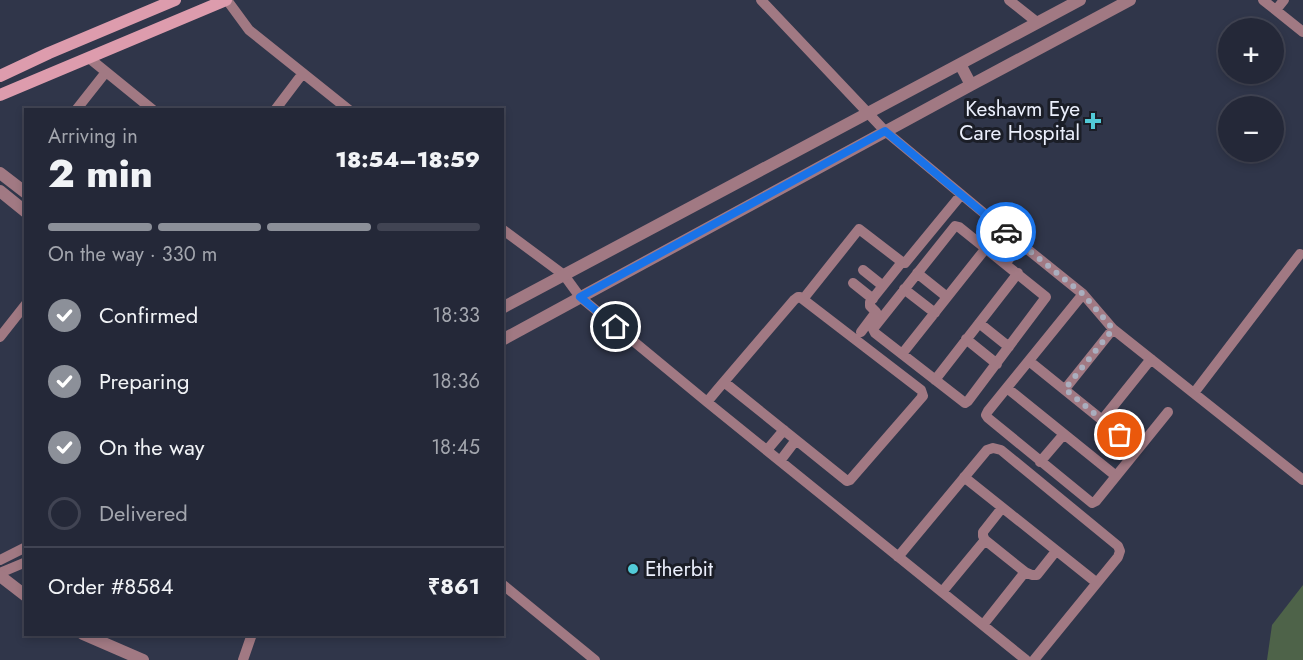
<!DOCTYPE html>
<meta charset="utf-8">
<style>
:root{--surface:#242838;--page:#303443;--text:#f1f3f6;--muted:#a3a6ae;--line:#414453;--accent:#8c9099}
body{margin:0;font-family:Jost,sans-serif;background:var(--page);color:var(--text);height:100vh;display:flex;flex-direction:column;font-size:22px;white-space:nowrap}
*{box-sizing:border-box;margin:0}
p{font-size:20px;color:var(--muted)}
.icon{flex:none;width:33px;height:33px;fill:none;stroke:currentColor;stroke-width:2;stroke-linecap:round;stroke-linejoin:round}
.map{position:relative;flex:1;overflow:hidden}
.side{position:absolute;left:24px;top:108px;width:480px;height:528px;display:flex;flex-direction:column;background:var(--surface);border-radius:0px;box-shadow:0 3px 9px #0003,0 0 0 2px var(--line)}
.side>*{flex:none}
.fabs{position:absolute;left:1218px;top:18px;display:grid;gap:12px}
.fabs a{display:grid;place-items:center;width:66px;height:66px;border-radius:50%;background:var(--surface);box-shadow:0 3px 9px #0003,0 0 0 2px var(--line);font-size:30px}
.pin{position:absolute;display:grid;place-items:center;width:51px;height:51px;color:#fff;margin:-26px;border:3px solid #fff;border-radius:50%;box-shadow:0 2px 6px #0007}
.courier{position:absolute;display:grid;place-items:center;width:60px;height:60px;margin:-30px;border:4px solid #1a73e8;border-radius:50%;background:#fff;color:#222;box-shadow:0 2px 8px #0007}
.head em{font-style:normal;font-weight:800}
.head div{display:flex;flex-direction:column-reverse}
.head{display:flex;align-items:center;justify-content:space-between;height:102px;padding:0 24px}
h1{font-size:39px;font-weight:800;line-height:45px}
.bar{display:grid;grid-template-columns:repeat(4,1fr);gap:9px 6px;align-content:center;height:72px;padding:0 24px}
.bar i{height:8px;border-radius:4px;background:var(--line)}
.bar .on{background:var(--accent)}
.bar p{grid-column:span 4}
.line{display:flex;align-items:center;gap:15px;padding:0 24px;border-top:2px solid var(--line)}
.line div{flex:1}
ol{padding:0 24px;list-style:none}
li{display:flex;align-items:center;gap:18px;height:66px}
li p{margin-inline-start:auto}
li .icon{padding:6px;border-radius:50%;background:var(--accent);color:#fff;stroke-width:4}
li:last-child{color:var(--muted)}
li i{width:33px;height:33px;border:3px solid var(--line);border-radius:50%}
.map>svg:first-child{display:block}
.green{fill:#4e6349}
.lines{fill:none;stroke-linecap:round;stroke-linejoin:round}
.minor{stroke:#a17983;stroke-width:10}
.tertiary{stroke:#a17983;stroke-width:12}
.secondary{stroke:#dd9cad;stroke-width:12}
.done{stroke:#aaaebe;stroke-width:6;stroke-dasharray:0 10.8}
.route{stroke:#1a73e8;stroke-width:8}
.poi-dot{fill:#52cbd8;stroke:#1b1e27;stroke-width:2}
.labels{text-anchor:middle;stroke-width:6;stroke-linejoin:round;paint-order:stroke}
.poi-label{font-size:21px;fill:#ebeffc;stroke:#1b1e27;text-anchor:end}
</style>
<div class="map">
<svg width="1303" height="660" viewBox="0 0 1303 660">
<rect width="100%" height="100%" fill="#30364a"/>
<path class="green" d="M1303,585V660H1267L1272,625Z"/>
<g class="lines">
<path class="minor" d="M227,0L249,30L349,110
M761,0L885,131L1021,244L1083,294L1113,329L1303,480
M1009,0L1038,23
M1263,0L1303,32
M1276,10L1284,0
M89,58L153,110
M76,110L106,72
M275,110L303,73
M955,226L959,227L1046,297L968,401L965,403L875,333L873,329Z
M502,229L564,275L580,297L707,402L1026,660
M997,257L1012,237
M1005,264L1021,244
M863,270L883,286
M917,273L947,297
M853,283L873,299
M904,289L935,313
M1083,294L988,411L986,415L988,418L1092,503L1096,501L1168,412
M804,298L859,229L902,262L905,263L961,195
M979,323L1009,347
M861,332L876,312L870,306V302L902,262
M0,337L26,304
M966,339L997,364
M902,354L986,248
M1029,361L1138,449
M935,380L1018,273
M1007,388L1116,476
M1065,389L1113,329
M1194,393L1300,254
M707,402L717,390L794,300L798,297H800L921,390L923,396L850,480L847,481L724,382
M1102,420L1151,359
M767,450L784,430
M780,461L796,440
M1040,462L1064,434
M964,477L1097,583
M1002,508L983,532V536L985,540L1025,572L1032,575H1037L1056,551
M898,557L987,450L993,448L1001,450L1118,546L1120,551L1118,557L1034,660
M0,560L26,547
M0,573L26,562
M502,584L595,660
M942,592L985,540
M983,625L1025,572
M243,660L252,634"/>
<path class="tertiary" d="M960,64L971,85
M0,173L26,193
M0,191L26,212
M502,308L1080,0
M502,340L971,85L1130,0
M0,576L26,596
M83,634L143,660"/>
<path class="secondary" d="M0,76L49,53L175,0
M0,95L226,0"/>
</g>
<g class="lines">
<path class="done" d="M1006,232L1083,294L1113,329L1065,389L1120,435"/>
<path class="route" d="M616,327L580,297L885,131L1006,232"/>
</g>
<g class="poi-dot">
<path d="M1090 112h6v6h6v6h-6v6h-6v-6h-6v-6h6z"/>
<circle cx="633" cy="569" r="6"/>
</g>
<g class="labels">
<g class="poi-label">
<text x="1080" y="116">Keshavm Eye<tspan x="1080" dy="24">Care Hospital</tspan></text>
<text x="645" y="576" text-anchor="start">Etherbit</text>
</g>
</g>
</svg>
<div class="fabs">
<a>+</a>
<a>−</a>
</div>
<div class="pin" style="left:1120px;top:435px;background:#ea580c"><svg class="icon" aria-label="bag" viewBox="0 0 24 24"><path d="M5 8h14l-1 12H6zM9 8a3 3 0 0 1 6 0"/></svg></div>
<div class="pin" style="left:616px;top:327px;background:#1f2937"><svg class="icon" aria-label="home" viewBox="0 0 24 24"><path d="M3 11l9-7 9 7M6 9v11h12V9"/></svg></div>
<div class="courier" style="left:1006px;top:232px"><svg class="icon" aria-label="car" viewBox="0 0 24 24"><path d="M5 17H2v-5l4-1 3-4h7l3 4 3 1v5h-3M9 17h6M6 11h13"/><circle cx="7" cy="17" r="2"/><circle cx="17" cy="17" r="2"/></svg></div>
<section class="side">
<div class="head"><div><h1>2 min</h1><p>Arriving in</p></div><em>18:54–18:59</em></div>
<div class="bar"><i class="on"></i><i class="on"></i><i class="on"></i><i></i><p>On the way · 330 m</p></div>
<ol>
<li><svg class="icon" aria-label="check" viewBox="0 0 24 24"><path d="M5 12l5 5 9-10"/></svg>Confirmed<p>18:33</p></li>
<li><svg class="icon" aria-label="check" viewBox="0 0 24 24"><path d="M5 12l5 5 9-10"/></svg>Preparing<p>18:36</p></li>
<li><svg class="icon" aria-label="check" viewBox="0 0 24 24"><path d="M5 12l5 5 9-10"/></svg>On the way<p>18:45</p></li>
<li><i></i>Delivered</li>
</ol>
<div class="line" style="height:78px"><div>Order #8584</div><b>₹861</b></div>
</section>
</div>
